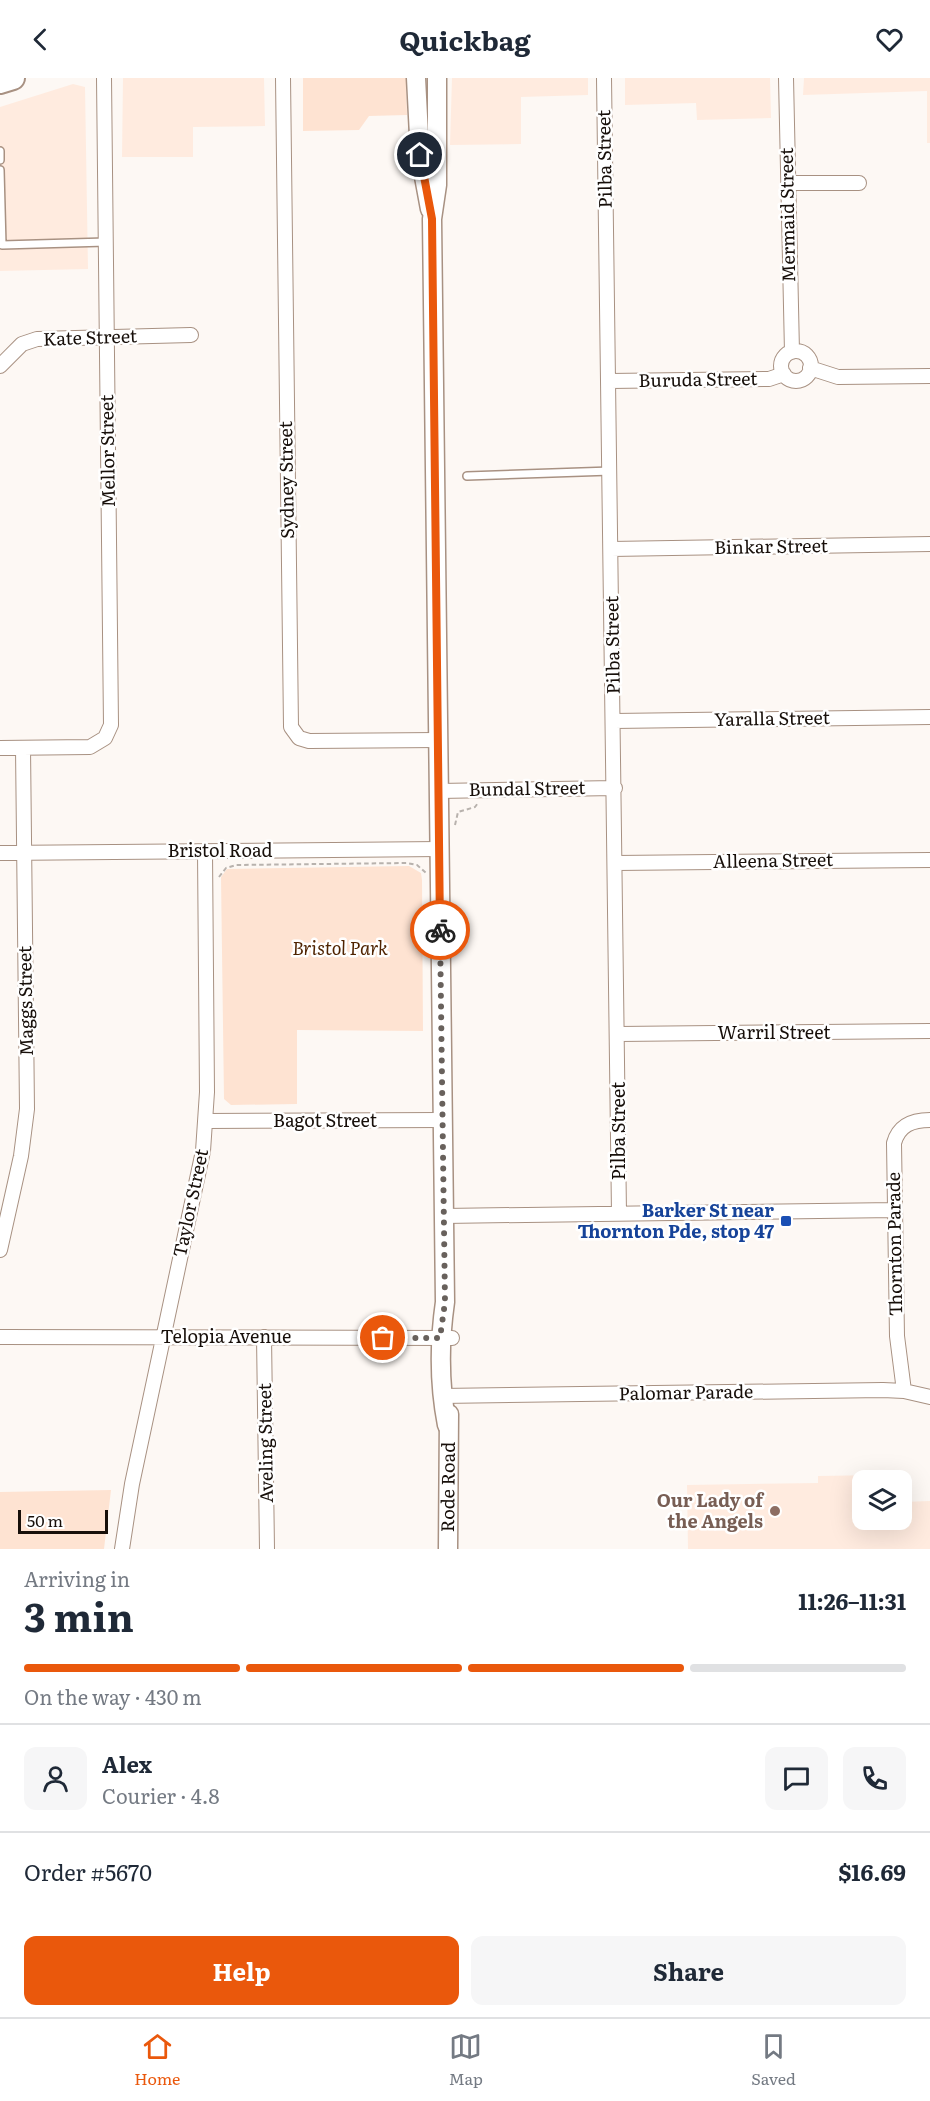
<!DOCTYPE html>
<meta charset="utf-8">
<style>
:root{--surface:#fff;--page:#f6f6f7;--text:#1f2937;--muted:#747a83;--line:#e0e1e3;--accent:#ea580c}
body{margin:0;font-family:Literata,serif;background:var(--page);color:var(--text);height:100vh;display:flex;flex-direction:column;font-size:22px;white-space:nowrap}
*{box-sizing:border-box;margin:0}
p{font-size:20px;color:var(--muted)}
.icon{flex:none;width:33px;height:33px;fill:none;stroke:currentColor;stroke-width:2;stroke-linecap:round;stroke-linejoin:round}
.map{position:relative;height:1471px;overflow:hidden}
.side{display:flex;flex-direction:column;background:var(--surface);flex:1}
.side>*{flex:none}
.fabs{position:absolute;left:852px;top:1392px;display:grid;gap:12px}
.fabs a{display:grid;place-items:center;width:60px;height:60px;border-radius:12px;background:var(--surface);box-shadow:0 6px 24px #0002;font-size:30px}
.scale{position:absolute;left:18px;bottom:15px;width:90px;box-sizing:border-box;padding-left:6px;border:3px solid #170f0a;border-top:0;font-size:16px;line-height:21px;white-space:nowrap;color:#170f0a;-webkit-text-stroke:4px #fff;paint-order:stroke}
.pin{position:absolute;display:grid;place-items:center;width:51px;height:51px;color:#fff;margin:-26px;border:3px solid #fff;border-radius:50%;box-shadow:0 2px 6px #0007}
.courier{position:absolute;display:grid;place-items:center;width:60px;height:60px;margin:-30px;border:4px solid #ea580c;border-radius:50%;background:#fff;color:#222;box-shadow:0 2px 8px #0007}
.headline em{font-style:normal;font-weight:700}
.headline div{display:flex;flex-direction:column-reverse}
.headline{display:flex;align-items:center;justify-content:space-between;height:102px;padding:0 24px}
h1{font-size:39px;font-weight:700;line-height:45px}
.bar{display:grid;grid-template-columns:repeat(4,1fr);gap:9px 6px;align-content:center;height:72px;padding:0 24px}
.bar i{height:8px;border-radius:4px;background:var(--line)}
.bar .active{background:var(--accent)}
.bar p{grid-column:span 4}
.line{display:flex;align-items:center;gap:15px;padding:0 24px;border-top:2px solid var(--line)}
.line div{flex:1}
.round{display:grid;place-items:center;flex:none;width:63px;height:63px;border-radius:12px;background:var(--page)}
.button{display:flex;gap:12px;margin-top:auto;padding:12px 24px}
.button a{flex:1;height:69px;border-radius:12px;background:var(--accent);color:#fff;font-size:24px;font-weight:700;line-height:69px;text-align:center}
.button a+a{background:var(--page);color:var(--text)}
header{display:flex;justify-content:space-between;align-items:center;height:78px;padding:0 24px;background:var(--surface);font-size:27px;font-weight:700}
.tab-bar{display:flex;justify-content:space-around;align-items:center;height:84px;border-top:2px solid var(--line);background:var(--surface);font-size:16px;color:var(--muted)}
.tab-bar a{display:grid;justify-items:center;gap:3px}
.tab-bar .active{color:var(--accent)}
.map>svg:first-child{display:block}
.built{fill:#ffebdf}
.green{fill:#fee3d2}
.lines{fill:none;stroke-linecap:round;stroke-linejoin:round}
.service-casing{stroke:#a89182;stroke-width:10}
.minor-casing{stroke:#a89182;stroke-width:16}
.secondary-casing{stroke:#a89182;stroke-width:21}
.trunk-casing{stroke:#a89182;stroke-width:26}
.path{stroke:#b8b2ad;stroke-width:2;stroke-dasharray:4.5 3;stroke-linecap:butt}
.service{stroke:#fff;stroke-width:7}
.minor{stroke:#fff;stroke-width:14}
.secondary{stroke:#fff;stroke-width:18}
.trunk{stroke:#fff;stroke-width:22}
.done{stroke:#68615c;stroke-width:6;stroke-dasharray:0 10.8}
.route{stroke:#ea580c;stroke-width:8}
.transit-dot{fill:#1a4fb4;stroke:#fff;stroke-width:2}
.education-dot{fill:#8d6e63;stroke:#fff;stroke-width:2}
.labels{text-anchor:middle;stroke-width:5;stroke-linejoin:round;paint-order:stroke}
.street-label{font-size:18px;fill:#170f0a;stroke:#fff}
.park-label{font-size:18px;font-style:italic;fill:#4f2300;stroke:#fff}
.transit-label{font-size:18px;font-weight:bold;fill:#164399;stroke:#fff;text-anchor:end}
.education-label{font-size:18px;font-weight:bold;fill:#785e54;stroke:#fff;text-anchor:end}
</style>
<header><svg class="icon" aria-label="back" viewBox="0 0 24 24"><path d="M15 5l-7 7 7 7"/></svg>Quickbag<svg class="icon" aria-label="heart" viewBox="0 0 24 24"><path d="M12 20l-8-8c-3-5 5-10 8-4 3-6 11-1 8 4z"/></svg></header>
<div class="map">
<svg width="930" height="1471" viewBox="0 0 930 1471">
<rect width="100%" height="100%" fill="#fdf8f4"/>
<path class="built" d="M123,0H264L265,48L193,49V79H122Z
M452,0H588V17L521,19V66L450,67Z
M625,0H770L771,40L697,42L696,25L625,27Z
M804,0H930V65H927V13L803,17Z
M73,6L85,9L88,191L0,193V29Z
M877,1397V1402H862V1442H902V1424L930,1423V1471H688L687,1407L818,1405V1398Z"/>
<path class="green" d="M303,0H406L407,37L369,38L359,52L303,53Z
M409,788L421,795L422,802L423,953L297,952V1026L231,1027L224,1021L221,799L227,791Z
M111,1412L104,1471H0V1414Z"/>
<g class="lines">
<g class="service-casing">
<path id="service" d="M0,73V82
M0,92L2,167L106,164
M467,398L611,393"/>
</g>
<g class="minor-casing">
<path id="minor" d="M283,0L291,649L299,660L309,663L438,662
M604,0L619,1135
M786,0L792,274
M788,105H859
M781 288a15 15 0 1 1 30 0a15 15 0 1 1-30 0Z
M0,288L22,266L37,261L191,257
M810,290L838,299L930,298
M610,303L769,301L784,296
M611,471L930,466
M614,643L930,639
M0,670L90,669L105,660L111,647L104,0
M439,713L615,710
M0,775L440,771
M616,785L930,782
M619,956L930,953
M206,1043L443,1042
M444,1138L895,1132
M0,1172L21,1078L27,1031L23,670
M0,1259L452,1260
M264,1259L267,1471
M904,1313L897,1258L894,1065C899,1047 912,1042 930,1042
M441,1318L883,1312L904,1313L930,1319
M122,1471L132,1406L203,1073L207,1014L205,774"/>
</g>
<g class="secondary-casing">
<g id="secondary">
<path d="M416,0L420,77L430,131"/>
<path d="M437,0V107L432,141L445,1224C439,1266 439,1306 447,1347"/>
<path id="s1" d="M448,1471L449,1336"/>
</g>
</g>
<g class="trunk-casing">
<path id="trunk" d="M0,4L13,0"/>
</g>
<path class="path" d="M455,747L458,734L475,729L478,725
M219,799L226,790L236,787L407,785L417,787L426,795"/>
<use href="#service" class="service"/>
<use href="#minor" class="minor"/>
<use href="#secondary" class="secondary"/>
<use href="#trunk" class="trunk"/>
</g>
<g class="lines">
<path class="done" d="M383,1260H440L445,1224L440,852"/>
<path class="route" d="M420,77L432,141L440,852"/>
</g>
<rect class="transit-dot" x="780" y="1137" width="12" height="12" rx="3"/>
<circle class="education-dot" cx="775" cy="1433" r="6"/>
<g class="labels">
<g class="street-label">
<text transform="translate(605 81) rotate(-91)" y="6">Pilba Street</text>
<text transform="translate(788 137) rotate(-91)" y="6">Mermaid Street</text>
<text transform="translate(90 260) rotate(-2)" y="6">Kate Street</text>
<text transform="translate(698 302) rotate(-1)" y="6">Buruda Street</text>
<text transform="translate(108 373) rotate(-91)" y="6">Mellor Street</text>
<text transform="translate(287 402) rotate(-91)" y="6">Sydney Street</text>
<text transform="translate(771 469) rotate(-1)" y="6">Binkar Street</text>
<text transform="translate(613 567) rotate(-91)" y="6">Pilba Street</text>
<text transform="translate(772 641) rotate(-1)" y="6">Yaralla Street</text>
<text transform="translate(527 711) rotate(-1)" y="6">Bundal Street</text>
<text x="220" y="779">Bristol Road</text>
<text transform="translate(773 783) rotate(-1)" y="6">Alleena Street</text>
<text transform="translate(26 923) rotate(-91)" y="6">Maggs Street</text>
<text x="774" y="961">Warril Street</text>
<text x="325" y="1049">Bagot Street</text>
<text transform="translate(619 1053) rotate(-90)" y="6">Pilba Street</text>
<text transform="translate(191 1125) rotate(-78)" y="6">Taylor Street</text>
<text transform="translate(895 1166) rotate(-91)" y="6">Thornton Parade</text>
<text x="226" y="1265">Telopia Avenue</text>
<text transform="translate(686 1315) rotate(-1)" y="6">Palomar Parade</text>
<text transform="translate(266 1365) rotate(-91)" y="6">Aveling Street</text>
<text dy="6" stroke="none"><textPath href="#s1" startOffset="62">Rode Road</textPath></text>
</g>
<g class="park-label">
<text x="340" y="877">Bristol Park</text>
</g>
<g class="transit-label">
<text x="774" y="1139">Barker St near<tspan x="774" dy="21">Thornton Pde, stop 47</tspan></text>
</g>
<g class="education-label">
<text x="763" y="1429">Our Lady of<tspan x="763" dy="21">the Angels</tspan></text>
</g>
</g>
</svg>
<div class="fabs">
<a><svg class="icon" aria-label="layers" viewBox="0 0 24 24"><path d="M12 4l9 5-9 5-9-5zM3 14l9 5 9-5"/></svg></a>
</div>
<div class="scale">50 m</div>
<div class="pin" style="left:383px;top:1260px;background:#ea580c"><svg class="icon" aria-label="bag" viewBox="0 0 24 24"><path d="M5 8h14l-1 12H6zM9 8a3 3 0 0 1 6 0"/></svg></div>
<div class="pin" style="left:420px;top:77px;background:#1f2937"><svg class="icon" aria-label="home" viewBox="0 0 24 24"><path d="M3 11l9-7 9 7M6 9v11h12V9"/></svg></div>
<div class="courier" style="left:440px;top:852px"><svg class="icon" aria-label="bike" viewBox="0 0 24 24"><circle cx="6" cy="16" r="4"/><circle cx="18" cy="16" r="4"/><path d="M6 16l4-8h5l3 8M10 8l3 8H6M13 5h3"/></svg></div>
</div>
<section class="side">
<div class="headline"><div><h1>3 min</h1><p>Arriving in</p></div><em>11:26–11:31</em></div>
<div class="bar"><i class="active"></i><i class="active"></i><i class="active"></i><i></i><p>On the way · 430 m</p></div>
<div class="line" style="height:108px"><a class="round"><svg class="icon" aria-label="person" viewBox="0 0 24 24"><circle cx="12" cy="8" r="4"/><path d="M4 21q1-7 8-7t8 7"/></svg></a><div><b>Alex</b><p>Courier · 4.8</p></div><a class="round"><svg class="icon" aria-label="chat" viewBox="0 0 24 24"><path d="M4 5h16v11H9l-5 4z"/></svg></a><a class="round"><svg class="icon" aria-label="phone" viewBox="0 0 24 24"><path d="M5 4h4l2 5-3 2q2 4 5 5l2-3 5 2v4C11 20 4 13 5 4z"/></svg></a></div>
<div class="line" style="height:78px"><div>Order #5670</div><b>$16.69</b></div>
<div class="button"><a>Help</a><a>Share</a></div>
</section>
<nav class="tab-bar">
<a class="active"><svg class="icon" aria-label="home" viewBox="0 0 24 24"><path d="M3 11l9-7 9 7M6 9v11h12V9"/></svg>Home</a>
<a><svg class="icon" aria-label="map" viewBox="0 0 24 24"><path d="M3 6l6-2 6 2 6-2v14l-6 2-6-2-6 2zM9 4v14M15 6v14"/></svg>Map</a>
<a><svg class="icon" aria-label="saved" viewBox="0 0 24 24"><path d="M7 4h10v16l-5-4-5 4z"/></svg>Saved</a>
</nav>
